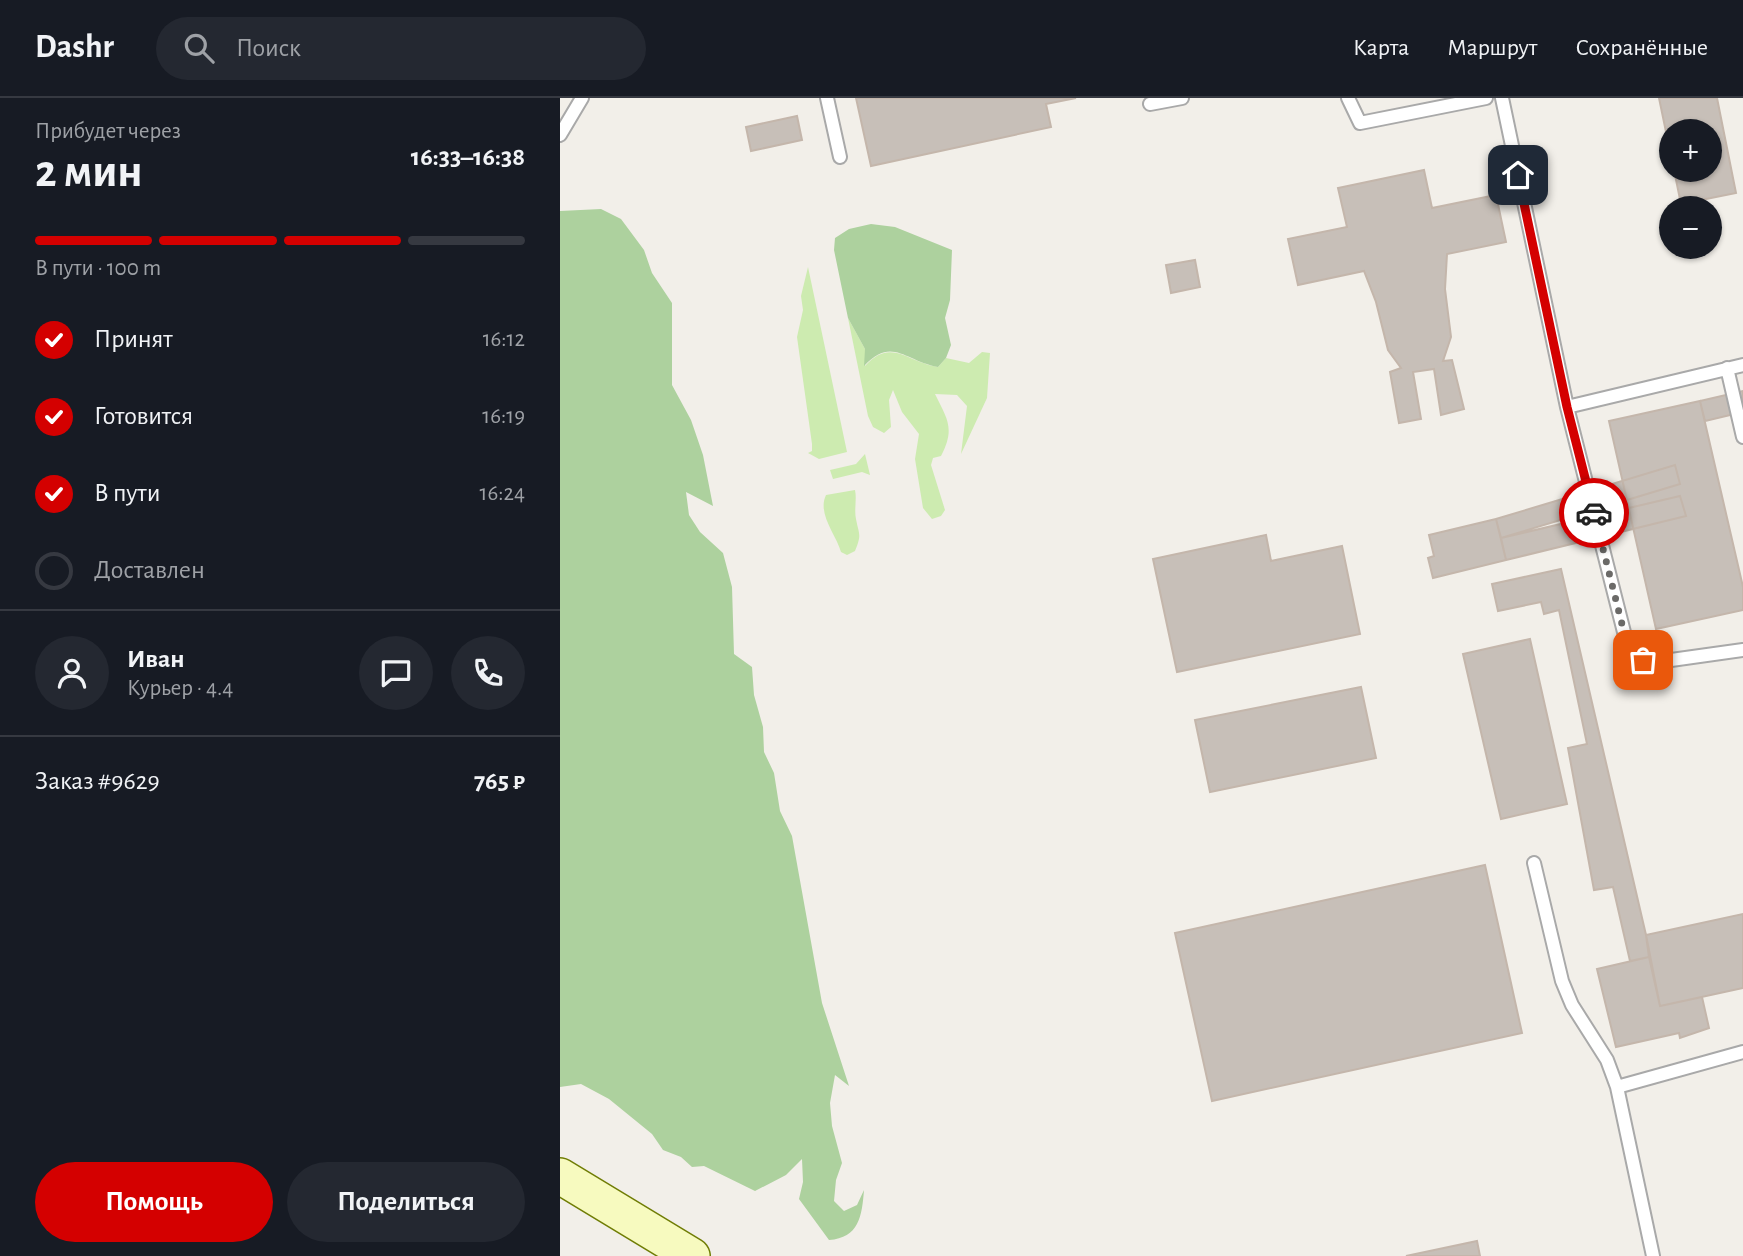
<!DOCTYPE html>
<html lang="ru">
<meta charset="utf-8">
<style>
:root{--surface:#171b24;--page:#242831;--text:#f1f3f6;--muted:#9ea1a6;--line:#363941;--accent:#d40000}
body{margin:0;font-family:"Alegreya Sans",sans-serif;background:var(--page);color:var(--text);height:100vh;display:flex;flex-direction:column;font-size:26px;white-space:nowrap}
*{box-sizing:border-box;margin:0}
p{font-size:23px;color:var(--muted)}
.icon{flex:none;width:38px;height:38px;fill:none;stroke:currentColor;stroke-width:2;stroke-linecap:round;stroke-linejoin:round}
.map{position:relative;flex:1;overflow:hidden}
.drawer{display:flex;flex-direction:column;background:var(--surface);width:560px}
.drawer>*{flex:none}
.buttons{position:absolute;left:1099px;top:21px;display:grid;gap:14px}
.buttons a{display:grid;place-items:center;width:63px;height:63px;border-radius:50%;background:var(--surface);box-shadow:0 2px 5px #0004;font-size:35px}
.pin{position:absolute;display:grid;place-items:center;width:60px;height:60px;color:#fff;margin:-30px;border-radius:14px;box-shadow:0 4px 10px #0006}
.courier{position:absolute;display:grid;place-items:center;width:70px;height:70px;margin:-35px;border:5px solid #d40000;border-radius:50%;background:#fff;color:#222;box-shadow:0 2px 9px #0007}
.headline em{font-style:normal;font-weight:700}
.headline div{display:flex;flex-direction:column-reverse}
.headline{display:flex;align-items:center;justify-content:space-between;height:119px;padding:0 35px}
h1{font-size:46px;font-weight:700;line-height:52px}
.bar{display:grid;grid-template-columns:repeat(4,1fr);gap:10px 7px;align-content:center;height:84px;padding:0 35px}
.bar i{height:9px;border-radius:5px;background:var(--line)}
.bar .selected{background:var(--accent)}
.bar p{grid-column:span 4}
.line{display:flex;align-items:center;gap:18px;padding:0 35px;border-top:2px solid var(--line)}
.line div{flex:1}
.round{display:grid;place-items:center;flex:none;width:74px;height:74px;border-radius:37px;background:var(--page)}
ol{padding:0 35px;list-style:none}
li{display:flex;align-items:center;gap:21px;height:77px}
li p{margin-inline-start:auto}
li .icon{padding:7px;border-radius:50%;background:var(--accent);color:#fff;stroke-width:4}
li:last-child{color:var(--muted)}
li i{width:38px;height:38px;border:4px solid var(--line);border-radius:50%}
.button{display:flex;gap:14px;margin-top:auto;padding:14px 35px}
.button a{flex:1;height:80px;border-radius:42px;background:var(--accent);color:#fff;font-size:28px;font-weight:700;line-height:80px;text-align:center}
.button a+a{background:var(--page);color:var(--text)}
header{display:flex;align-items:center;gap:42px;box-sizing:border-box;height:98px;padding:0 35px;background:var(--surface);border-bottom:2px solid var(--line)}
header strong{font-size:33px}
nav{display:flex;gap:38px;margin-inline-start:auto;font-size:24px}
.search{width:490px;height:63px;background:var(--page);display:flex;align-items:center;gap:18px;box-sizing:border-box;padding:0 24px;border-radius:38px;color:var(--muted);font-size:26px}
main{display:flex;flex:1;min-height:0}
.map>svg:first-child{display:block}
.grass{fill:#cdebb0}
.forest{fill:#add19e}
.building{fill:#c7bfb8;stroke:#c4b6ab;stroke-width:2}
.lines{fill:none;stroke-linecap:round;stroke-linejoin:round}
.lane-casing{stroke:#a9a9a9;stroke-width:16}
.secondary-casing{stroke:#707d05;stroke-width:38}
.lane{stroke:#fff;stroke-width:12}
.secondary{stroke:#f7fabf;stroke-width:35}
.done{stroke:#6b6a68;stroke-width:7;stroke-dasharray:0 12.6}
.route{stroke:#d40000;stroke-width:9}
</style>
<header>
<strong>Dashr</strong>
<div class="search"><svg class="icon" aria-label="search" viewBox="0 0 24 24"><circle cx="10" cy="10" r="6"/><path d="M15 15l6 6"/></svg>Поиск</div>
<nav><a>Карта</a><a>Маршрут</a><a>Сохранённые</a></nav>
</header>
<main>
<section class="drawer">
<div class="headline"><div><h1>2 мин</h1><p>Прибудет через</p></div><em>16:33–16:38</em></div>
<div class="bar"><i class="selected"></i><i class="selected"></i><i class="selected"></i><i></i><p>В пути · 100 m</p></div>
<ol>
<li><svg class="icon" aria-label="check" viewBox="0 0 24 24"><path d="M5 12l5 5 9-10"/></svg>Принят<p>16:12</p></li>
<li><svg class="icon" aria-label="check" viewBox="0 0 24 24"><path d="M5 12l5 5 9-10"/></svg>Готовится<p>16:19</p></li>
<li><svg class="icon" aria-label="check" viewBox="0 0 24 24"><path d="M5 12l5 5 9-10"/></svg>В пути<p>16:24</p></li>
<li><i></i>Доставлен</li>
</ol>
<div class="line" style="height:126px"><a class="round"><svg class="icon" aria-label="person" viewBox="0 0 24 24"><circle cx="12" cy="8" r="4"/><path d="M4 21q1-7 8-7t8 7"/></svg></a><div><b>Иван</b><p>Курьер · 4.4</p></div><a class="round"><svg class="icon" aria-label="chat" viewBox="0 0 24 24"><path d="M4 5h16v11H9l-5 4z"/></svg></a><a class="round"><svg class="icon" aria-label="phone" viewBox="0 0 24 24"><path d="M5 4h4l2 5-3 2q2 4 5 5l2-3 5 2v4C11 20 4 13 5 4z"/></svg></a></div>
<div class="line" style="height:91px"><div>Заказ #9629</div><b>765 ₽</b></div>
<div class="button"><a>Помощь</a><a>Поделиться</a></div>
</section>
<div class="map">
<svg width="1183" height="1158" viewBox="0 0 1183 1158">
<rect width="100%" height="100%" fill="#f2efe9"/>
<path class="grass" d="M248,169L287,354L259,361L248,355L252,353V346L237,239L243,212L241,198Z
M288,220L305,251V268C331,239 347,264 378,269L386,260L409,265L422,254L430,255L427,300L401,356L407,308L397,297L375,296C388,322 395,331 381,358L373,360L371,367L385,412L381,418L372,421L363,410L355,361L359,336L342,314L333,292L329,302L331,329L324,335L313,329L308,318Z
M305,356L310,377L302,374L273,381L270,372L296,366Z
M295,392C297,401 294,412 296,421C299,437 302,436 295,453L287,457L281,454C276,436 257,416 266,397Z"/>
<path class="forest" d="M41,111L61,121L84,152L92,175L112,205V287L131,322L143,357L153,408L126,394L129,417L140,434L163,455L172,489L174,556L192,569L194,597L203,629L204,654L214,675L220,713L232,738L262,905L289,988L275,977L270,1005L272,1028L282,1065L276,1082L274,1103L284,1113L297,1107L304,1092C302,1118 299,1140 269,1142L239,1101L243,1084L242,1061L226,1077L195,1093L144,1068L132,1069L121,1059L103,1052L92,1036L49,1001L21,986L0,989V113Z
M311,126L335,129L392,152L390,202L385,220L391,247L386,260L378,269C345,263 332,238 304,268L305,251L288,220L274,152L275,140L289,131Z"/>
<path class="building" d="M296,0H516L486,6L491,29L311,68Z
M1099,0H1157L1176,95L1121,106L1114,72H1150V33H1111V58Z
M237,18L242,42L191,53L186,29Z
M864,72L872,110L936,97L946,144L887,156L885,191L891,239L883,263L892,262L904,311L881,317L874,271L853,274L861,321L839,325L830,274L841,270L828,252L816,204L804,173L738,187L728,141L787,129L778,90Z
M635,162L640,189L611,195L606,167Z
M1183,293V314L1145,323L1140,303Z
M1140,303L1183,489V512L1096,531L1049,323Z
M1115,367L1120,386L941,440L936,421Z
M1120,398L1126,418L946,462L941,440Z
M936,421L946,462L873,480L868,460L874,458L869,437Z
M706,437L711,463L782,448L800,536L617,574L593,461Z
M1001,471L1086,837L1089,859L1070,863L1053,789L1034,792L1008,650L1027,646L999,512L984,516L981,504L938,513L932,486Z
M970,541L1007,706L941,721L903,556Z
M801,589L816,660L650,694L635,622Z
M925,767L962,935L652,1003L615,835Z
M1183,816V890L1100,908L1086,837Z
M1089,859L1100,908L1142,899L1149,930L1120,940L1119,935L1056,949L1037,871Z
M917,1143L920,1158H846Z"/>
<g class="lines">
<g class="lane-casing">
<path id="lane" d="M267,0L280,59
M788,0L800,25L926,0
M942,0L1007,309L1067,546L1083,562L1097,564L1183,552
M590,6L622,0
M0,37L22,0
M1167,270L1183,339
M1007,309L1183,267
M974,765L1002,883L1012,907L1047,962L1057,989L1093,1158
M1057,989L1183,954"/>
</g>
<g class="secondary-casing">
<path id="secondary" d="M0,1078L132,1158"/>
</g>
<use href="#lane" class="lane"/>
<use href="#secondary" class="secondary"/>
</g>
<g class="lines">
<path class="done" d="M1034,415L1067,546L1083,562"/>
<path class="route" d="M958,77L1007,309L1034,415"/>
</g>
</svg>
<div class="buttons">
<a>+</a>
<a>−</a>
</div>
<div class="pin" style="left:1083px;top:562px;background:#ea580c"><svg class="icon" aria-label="bag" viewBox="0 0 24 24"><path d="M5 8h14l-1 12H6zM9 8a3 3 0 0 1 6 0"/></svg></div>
<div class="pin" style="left:958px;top:77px;background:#1f2937"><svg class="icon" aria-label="home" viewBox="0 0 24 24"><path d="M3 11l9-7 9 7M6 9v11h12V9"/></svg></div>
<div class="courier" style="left:1034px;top:415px"><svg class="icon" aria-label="car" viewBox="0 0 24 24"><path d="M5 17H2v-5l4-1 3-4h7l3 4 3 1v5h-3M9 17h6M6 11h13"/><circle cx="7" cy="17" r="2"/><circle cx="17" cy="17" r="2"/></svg></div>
</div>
</main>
